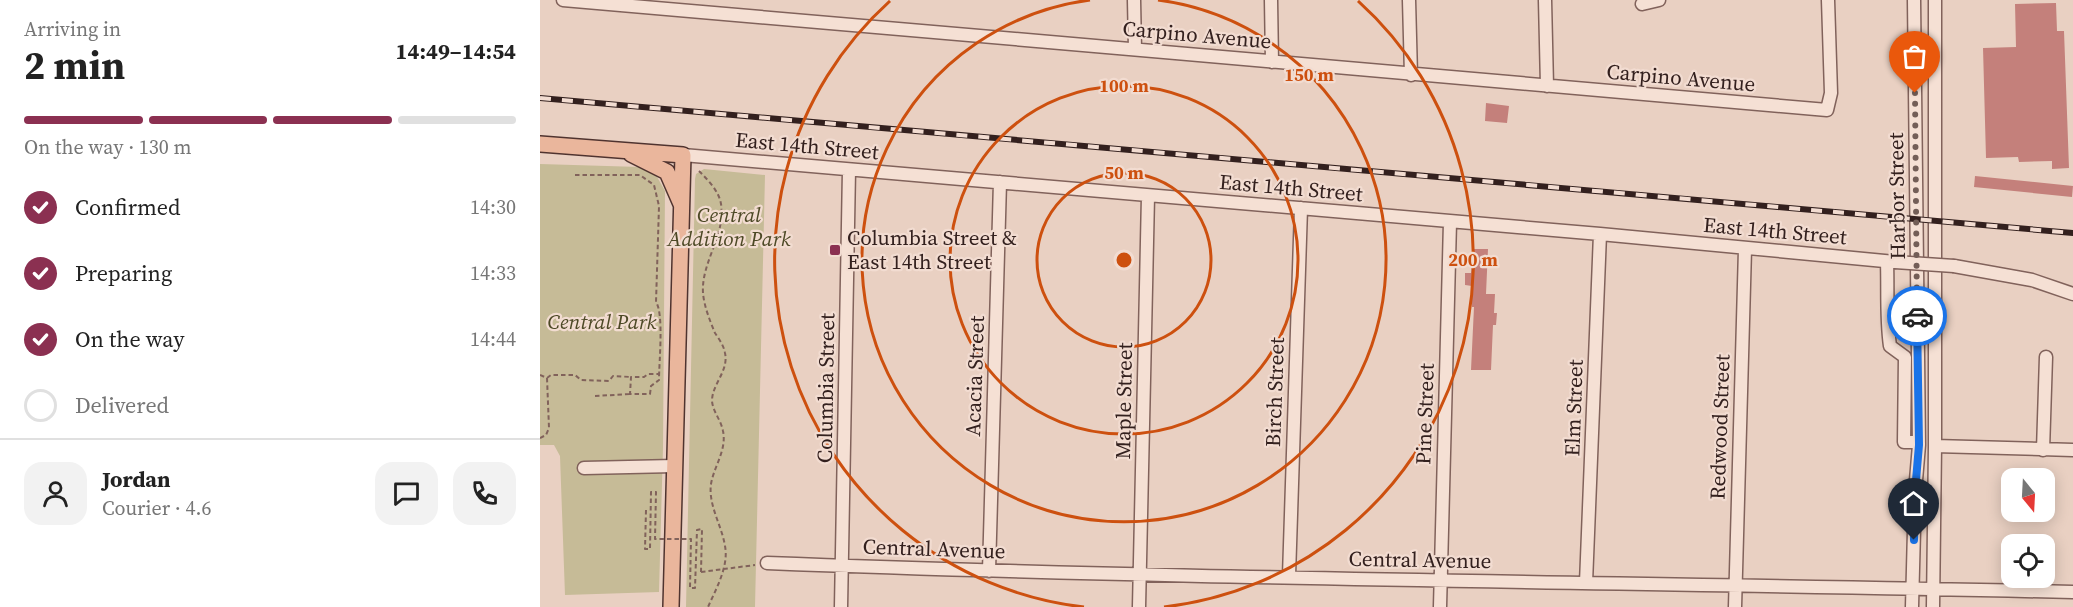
<!DOCTYPE html>
<meta charset="utf-8">
<style>
:root{--surface:#fff;--page:#f2f2f2;--text:#222;--muted:#767676;--line:#e0e0e0;--accent:#8b3051}
body{margin:0;font-family:"Source Serif 4",serif;background:var(--page);color:var(--text);height:100vh;display:flex;flex-direction:column;font-size:22px;white-space:nowrap}
*{box-sizing:border-box;margin:0}
p{font-size:20px;color:var(--muted)}
.icon{flex:none;width:33px;height:33px;fill:none;stroke:currentColor;stroke-width:2;stroke-linecap:round;stroke-linejoin:round}
.map{position:relative;flex:1;overflow:hidden}
.panel{display:flex;flex-direction:column;background:var(--surface);width:540px}
.panel>*{flex:none}
.needle{width:39px;rotate:162deg}
.tools{position:absolute;left:1461px;top:468px;display:grid;gap:12px}
.tools a{display:grid;place-items:center;width:54px;height:54px;border-radius:12px;background:var(--surface);box-shadow:0 3px 15px #0003;font-size:30px}
.pin{position:absolute;display:grid;place-items:center;width:51px;height:51px;color:#fff;margin:-62px -26px;border-radius:50% 50% 50% 0;rotate:-45deg;box-shadow:0 0 6px #0007}
.pin .icon{rotate:45deg}
.courier{position:absolute;display:grid;place-items:center;width:60px;height:60px;margin:-30px;border:4px solid #1a73e8;border-radius:50%;background:#fff;color:#222;box-shadow:0 2px 8px #0007}
.head em{font-style:normal;font-weight:700}
.head div{display:flex;flex-direction:column-reverse}
.head{display:flex;align-items:center;justify-content:space-between;height:102px;padding:0 24px}
h1{font-size:39px;font-weight:700;line-height:45px}
.bar{display:grid;grid-template-columns:repeat(4,1fr);gap:9px 6px;align-content:center;height:72px;padding:0 24px}
.bar i{height:8px;border-radius:4px;background:var(--line)}
.bar .on{background:var(--accent)}
.bar p{grid-column:span 4}
.line{display:flex;align-items:center;gap:15px;padding:0 24px;border-top:2px solid var(--line)}
.line div{flex:1}
.round{display:grid;place-items:center;flex:none;width:63px;height:63px;border-radius:18px;background:var(--page)}
ol{padding:0 24px;list-style:none}
li{display:flex;align-items:center;gap:18px;height:66px}
li p{margin-inline-start:auto}
li .icon{padding:6px;border-radius:50%;background:var(--accent);color:#fff;stroke-width:4}
li:last-child{color:var(--muted)}
li i{width:33px;height:33px;border:3px solid var(--line);border-radius:50%}
main{display:flex;flex:1;min-height:0}
.map>svg:first-child{display:block}
.green{fill:#c6bb97}
.building{fill:#c4807b}
.lines{fill:none;stroke-linecap:round;stroke-linejoin:round}
.minor-casing{stroke:#81625b;stroke-width:15}
.major-casing{stroke:#4f332f;stroke-width:18}
.path{stroke:#81625b;stroke-width:2;stroke-dasharray:4.5 3;stroke-linecap:butt}
.minor{stroke:#f5e0d4;stroke-width:12}
.major{stroke:#eab69c;stroke-width:15}
.rail-casing{stroke:#33201e;stroke-width:6}
.rail{stroke:#f2dcd1;stroke-width:4;stroke-dasharray:11;stroke-linecap:butt}
.minor-bridge-casing{stroke:#81625b;stroke-width:15;stroke-linecap:butt}
.path-bridge{stroke:#81625b;stroke-width:2;stroke-dasharray:4.5 3;stroke-linecap:butt}
.minor-bridge{stroke:#f5e0d4;stroke-width:12}
.done{stroke:#735e57;stroke-width:6;stroke-dasharray:0 10.8}
.route{stroke:#1a73e8;stroke-width:8}
.ring{fill:none;stroke:#cd500f;stroke-width:3}
.poi-dot{fill:#8b3051;stroke:#f2dcd1;stroke-width:2}
.labels{text-anchor:middle;stroke-width:4.5;stroke-linejoin:round;paint-order:stroke}
.street-label{font-size:21px;fill:#33201e;stroke:#f2dcd1}
.park-label{font-size:21px;font-style:italic;fill:#4d4926;stroke:#f2dcd1}
.poi-label{font-size:21px;fill:#33201e;stroke:#f2dcd1;text-anchor:start}
.centre{fill:#cd500f;stroke:#f2dcd1;stroke-width:3}
.ring-label{font-size:18px;text-anchor:middle;font-weight:bold;fill:#cd500f;stroke:#f2dcd1;stroke-width:4.5;stroke-linejoin:round;paint-order:stroke}
</style>
<main>
<section class="panel">
<div class="head"><div><h1>2 min</h1><p>Arriving in</p></div><em>14:49–14:54</em></div>
<div class="bar"><i class="on"></i><i class="on"></i><i class="on"></i><i></i><p>On the way · 130 m</p></div>
<ol>
<li><svg class="icon" aria-label="check" viewBox="0 0 24 24"><path d="M5 12l5 5 9-10"/></svg>Confirmed<p>14:30</p></li>
<li><svg class="icon" aria-label="check" viewBox="0 0 24 24"><path d="M5 12l5 5 9-10"/></svg>Preparing<p>14:33</p></li>
<li><svg class="icon" aria-label="check" viewBox="0 0 24 24"><path d="M5 12l5 5 9-10"/></svg>On the way<p>14:44</p></li>
<li><i></i>Delivered</li>
</ol>
<div class="line" style="height:108px"><a class="round"><svg class="icon" aria-label="person" viewBox="0 0 24 24"><circle cx="12" cy="8" r="4"/><path d="M4 21q1-7 8-7t8 7"/></svg></a><div><b>Jordan</b><p>Courier · 4.6</p></div><a class="round"><svg class="icon" aria-label="chat" viewBox="0 0 24 24"><path d="M4 5h16v11H9l-5 4z"/></svg></a><a class="round"><svg class="icon" aria-label="phone" viewBox="0 0 24 24"><path d="M5 4h4l2 5-3 2q2 4 5 5l2-3 5 2v4C11 20 4 13 5 4z"/></svg></a></div>
</section>
<div class="map">
<svg width="1533" height="607" viewBox="0 0 1533 607">
<rect width="100%" height="100%" fill="#e9d0c2"/>
<path class="green" d="M0,164L100,167L116,175L125,191L123,447L119,592L25,595L20,456L14,445H0Z
M164,169L225,175L215,607H146L155,179L156,174Z"/>
<path class="building" d="M1516,3L1517,31H1524L1529,168L1512,169V161L1479,162L1478,157L1446,158L1443,48L1476,47L1475,4Z
M946,103L969,106L967,123L945,121Z
M1435,176L1533,186L1532,197L1434,187Z
M933,249H948L946,294H955L954,313H957L956,325H953L951,370H931L934,307H932V286L925,285V273H931Z"/>
<g class="lines">
<g class="minor-casing">
<path id="minor" d="M23,0C445,35 865,74 1287,110L1291,93L1288,0
M594,0L595,49
M731,0L732,62
M869,0L871,75
M1005,0L1007,86
M1102,4L1119,0
M143,155L1060,234L1355,262
M1347,262C1348,290 1346,318 1350,346L1365,357L1364,442H1379
M1414,266L1492,280L1533,294
M1395,446L1533,450
M1503,450L1506,357
M44,468L134,466
M227,563C662,580 1098,582 1533,592
M449,571L460,182
M749,576L761,208
M1046,583L1060,234
M301,607L309,170
M599,607L608,196
M900,607L910,222
M1195,607L1205,249
M1372,607L1375,492L1379,445L1374,0
M1393,607L1395,446V0"/>
</g>
<g class="major-casing">
<path id="major" d="M0,144L143,155L131,607
M91,154L127,172L141,204"/>
</g>
<path class="path" d="M159,171C168,180 179,191 181,204C186,235 161,262 163,293C164,306 170,321 175,333C179,339 184,346 185,353C189,371 172,384 172,401C173,412 181,420 183,431C187,450 174,466 171,484C168,505 182,526 185,546C189,566 176,589 168,607
M35,175H100L114,185L119,206L116,302C124,314 119,362 119,380L111,386L110,394H90L91,377H104L108,374H119
M0,375L7,378
M7,378L11,375H35L41,380L69,381L73,376L91,377
M55,396L90,394
M0,438L6,435L9,428L7,378
M161,572L215,565"/>
<use href="#minor" class="minor"/>
<use href="#major" class="major"/>
<g class="rail-casing">
<path id="rail" d="M0,98L1533,233"/>
</g>
<use href="#rail" class="rail"/>
<g class="minor-bridge-casing">
<path id="minor-bridge" d="M1355,262L1414,266"/>
</g>
<path class="path-bridge" d="M106,510L105,549H110L111,492H116L115,539H151L150,588H155L157,530L162,529L161,572"/>
<use href="#minor-bridge" class="minor-bridge"/>
</g>
<g class="lines">
<path class="done" d="M1375,93L1377,316"/>
<path class="route" d="M1374,540L1375,492L1379,445L1377,316"/>
</g>
<g class="ring">
<circle cx="584" cy="260" r="87"/>
<circle cx="584" cy="260" r="174"/>
<path d="M618 0A262 262 0 1 1 550 0"/>
<path d="M544 607A349 349 0 0 1 350 1M818 1A349 349 0 0 1 624 607"/>
</g>
<rect class="poi-dot" x="289" y="244" width="12" height="12" rx="3"/>
<g class="labels">
<g class="street-label">
<text transform="translate(657 35) rotate(5)" y="7">Carpino Avenue</text>
<text transform="translate(1141 78) rotate(5)" y="7">Carpino Avenue</text>
<text transform="translate(267 146) rotate(5)" y="7">East 14th Street</text>
<text transform="translate(751 188) rotate(5)" y="7">East 14th Street</text>
<text transform="translate(1357 196) rotate(-91)" y="7">Harbor Street</text>
<text transform="translate(1235 231) rotate(5)" y="7">East 14th Street</text>
<text transform="translate(435 376) rotate(-88)" y="7">Acacia Street</text>
<text transform="translate(286 388) rotate(-89)" y="7">Columbia Street</text>
<text transform="translate(735 392) rotate(-88)" y="7">Birch Street</text>
<text transform="translate(584 401) rotate(-89)" y="7">Maple Street</text>
<text transform="translate(1034 408) rotate(-88)" y="7">Elm Street</text>
<text transform="translate(885 414) rotate(-88)" y="7">Pine Street</text>
<text transform="translate(1180 427) rotate(-88)" y="7">Redwood Street</text>
<text transform="translate(394 549) rotate(2)" y="7">Central Avenue</text>
<text transform="translate(880 560) rotate(1)" y="7">Central Avenue</text>
</g>
<g class="park-label">
<text x="189" y="222">Central<tspan x="189" dy="24">Addition Park</tspan></text>
<text x="62" y="329">Central Park</text>
</g>
<g class="poi-label">
<text x="307" y="245">Columbia Street &amp;<tspan x="307" dy="24">East 14th Street</tspan></text>
</g>
</g>
<circle cx="584" cy="260" r="9" class="centre"/>
<g class="ring-label">
<text x="769" y="81">150 m</text>
<text x="584" y="92">100 m</text>
<text x="584" y="179">50 m</text>
<text x="933" y="266">200 m</text>
</g>
</svg>
<div class="tools">
<a><svg class="needle" viewBox="-14 -14 28 28"><path d="M0-13l5 13h-10z" fill="#e53935"/><path d="M0 13l5-13h-10z" fill="#767676"/></svg></a>
<a><svg class="icon" aria-label="locate" viewBox="0 0 24 24"><circle cx="12" cy="12" r="6"/><path d="M12 2v4M12 18v4M2 12h4M18 12h4"/></svg></a>
</div>
<div class="pin" style="left:1375px;top:93px;background:#ea580c"><svg class="icon" aria-label="bag" viewBox="0 0 24 24"><path d="M5 8h14l-1 12H6zM9 8a3 3 0 0 1 6 0"/></svg></div>
<div class="pin" style="left:1374px;top:540px;background:#1f2937"><svg class="icon" aria-label="home" viewBox="0 0 24 24"><path d="M3 11l9-7 9 7M6 9v11h12V9"/></svg></div>
<div class="courier" style="left:1377px;top:316px"><svg class="icon" aria-label="car" viewBox="0 0 24 24"><path d="M5 17H2v-5l4-1 3-4h7l3 4 3 1v5h-3M9 17h6M6 11h13"/><circle cx="7" cy="17" r="2"/><circle cx="17" cy="17" r="2"/></svg></div>
</div>
</main>
